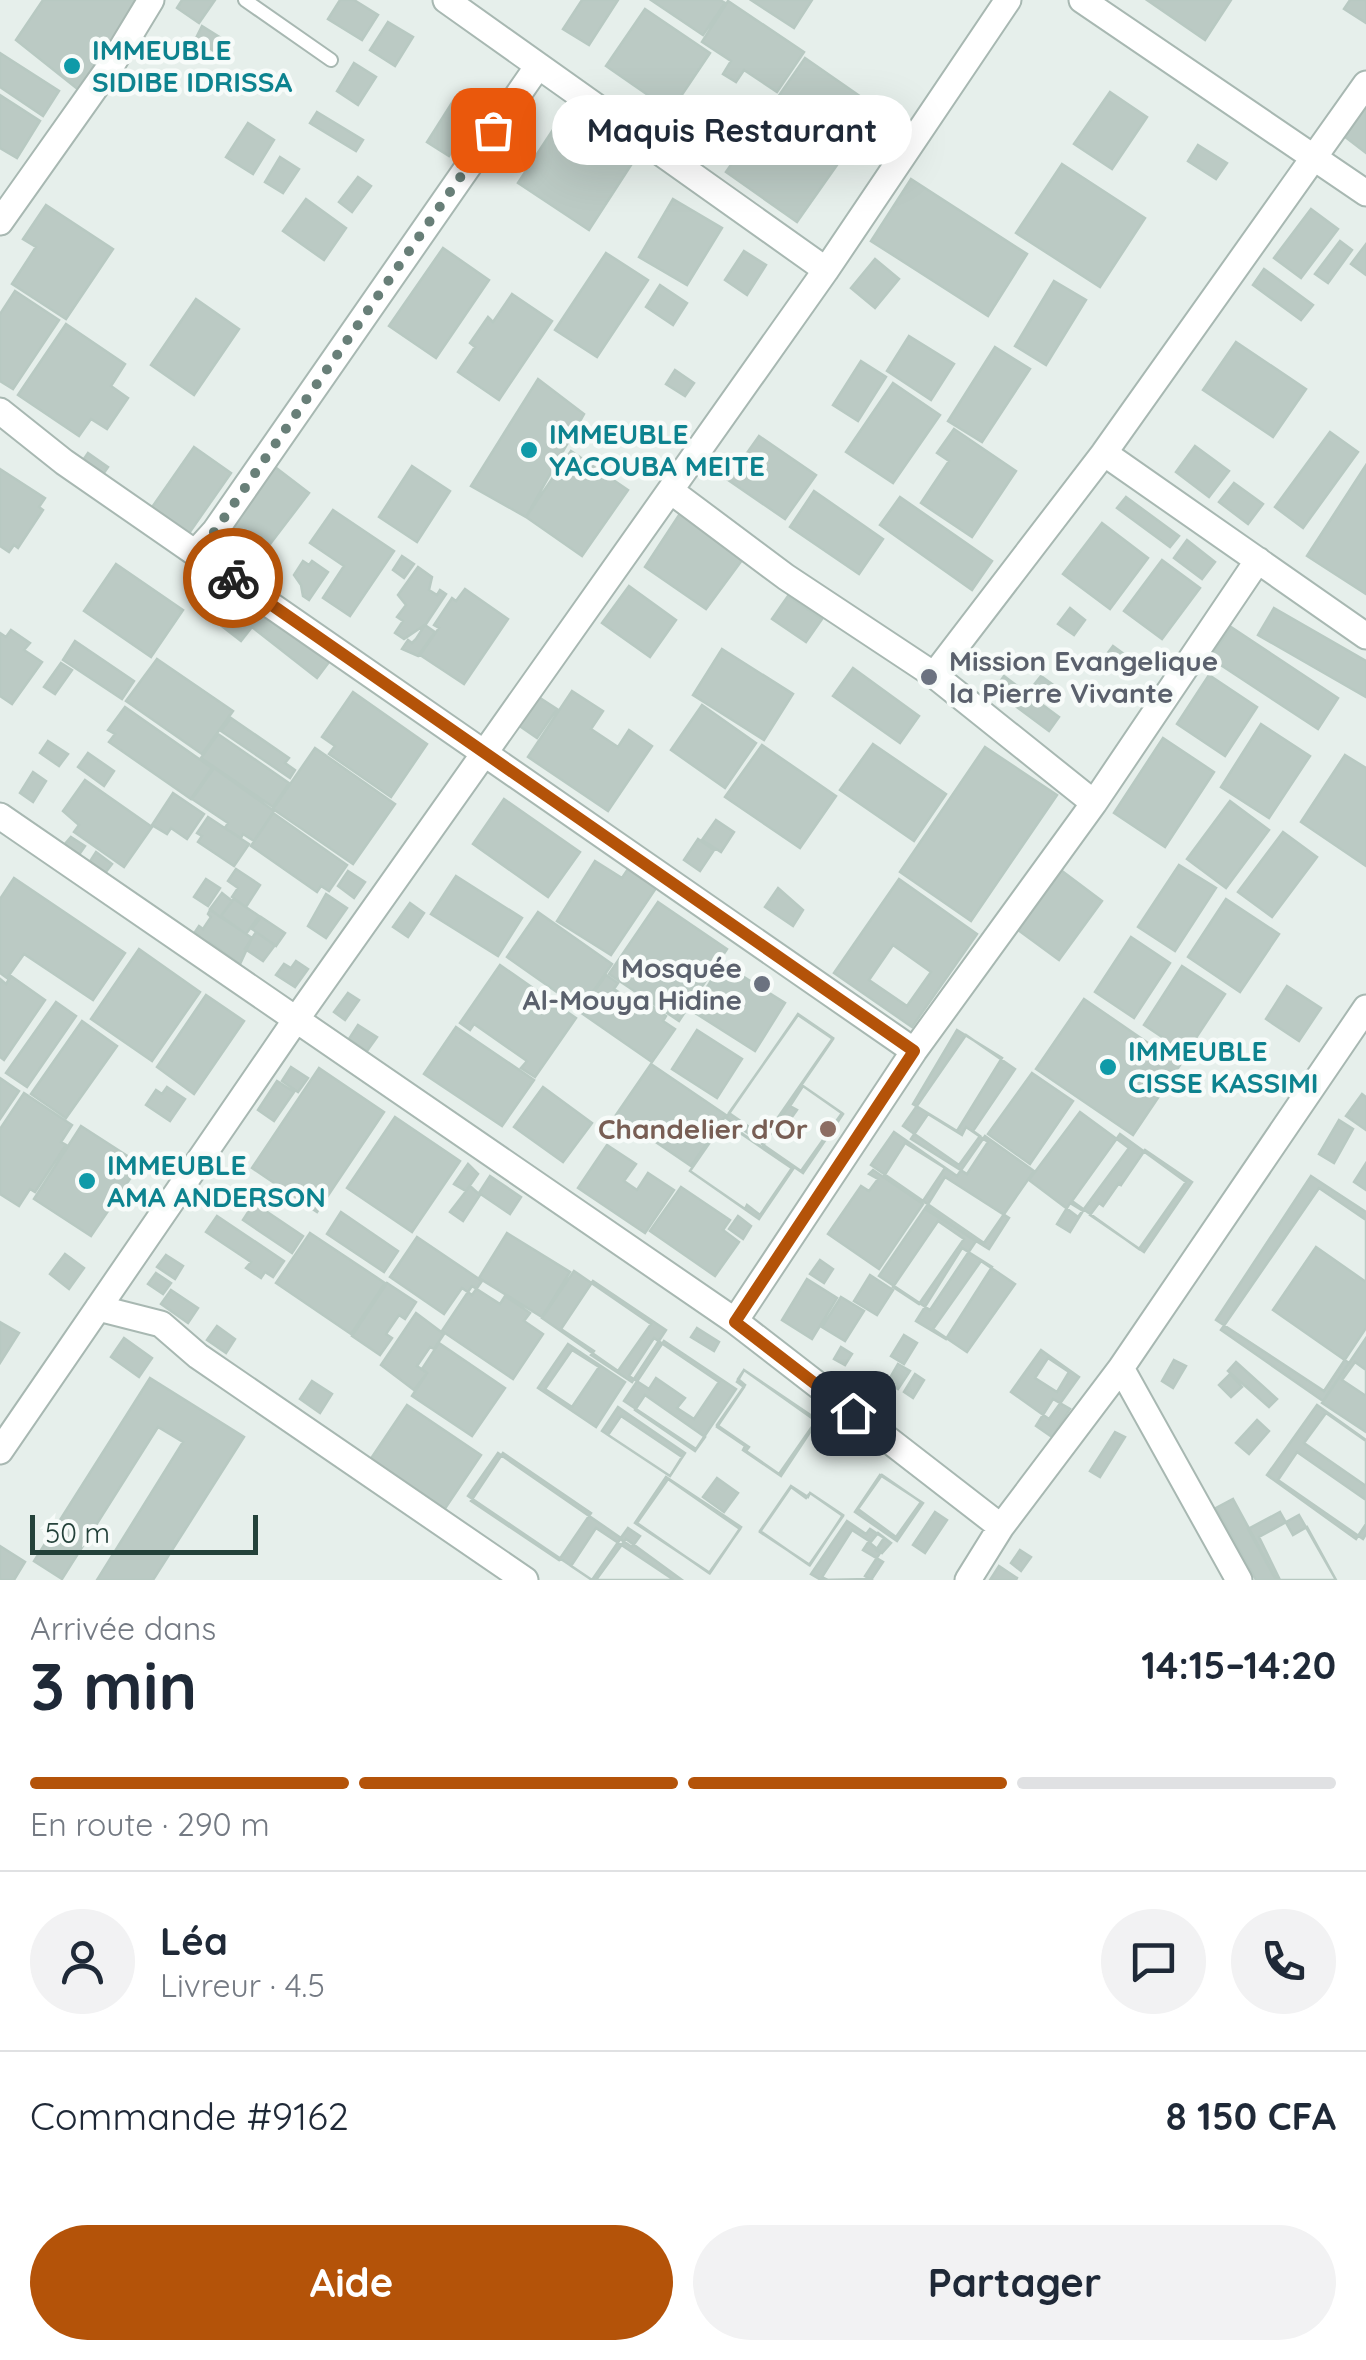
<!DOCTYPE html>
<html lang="fr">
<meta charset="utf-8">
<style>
:root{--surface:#fff;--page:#f2f2f3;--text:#1f2937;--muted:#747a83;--line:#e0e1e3;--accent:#b45309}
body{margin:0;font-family:Quicksand,sans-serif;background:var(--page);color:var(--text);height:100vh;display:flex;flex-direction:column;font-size:38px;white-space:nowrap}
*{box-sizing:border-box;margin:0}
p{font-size:32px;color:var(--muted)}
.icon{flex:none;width:55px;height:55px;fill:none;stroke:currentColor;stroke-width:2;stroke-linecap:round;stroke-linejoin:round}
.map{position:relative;height:1580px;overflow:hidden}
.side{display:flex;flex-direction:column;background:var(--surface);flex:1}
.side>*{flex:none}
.scale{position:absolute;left:30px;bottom:25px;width:228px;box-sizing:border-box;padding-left:10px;border:5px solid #24423a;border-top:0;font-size:28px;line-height:35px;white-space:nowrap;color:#24423a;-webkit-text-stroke:8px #f7fbf9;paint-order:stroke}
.pin{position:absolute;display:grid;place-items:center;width:85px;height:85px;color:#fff;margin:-42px;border-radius:20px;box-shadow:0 5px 15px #0006}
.courier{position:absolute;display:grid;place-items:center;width:100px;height:100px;margin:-50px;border:8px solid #b45309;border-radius:50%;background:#fff;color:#222;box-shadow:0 2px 12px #0007}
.bubble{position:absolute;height:70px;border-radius:35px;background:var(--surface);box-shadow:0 10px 40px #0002;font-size:32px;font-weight:700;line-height:70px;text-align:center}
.summary em{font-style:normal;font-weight:700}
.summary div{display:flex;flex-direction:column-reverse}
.summary{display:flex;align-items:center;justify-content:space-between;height:170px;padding:0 30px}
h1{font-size:65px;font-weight:700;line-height:75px}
.bar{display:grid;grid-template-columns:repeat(4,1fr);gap:15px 10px;align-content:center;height:120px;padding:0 30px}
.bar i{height:12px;border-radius:8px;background:var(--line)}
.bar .active{background:var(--accent)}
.bar p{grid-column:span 4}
.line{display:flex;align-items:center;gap:25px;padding:0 30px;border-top:2px solid var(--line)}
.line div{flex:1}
.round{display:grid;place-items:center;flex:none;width:105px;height:105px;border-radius:52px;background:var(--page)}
.action{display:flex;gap:20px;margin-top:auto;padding:20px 30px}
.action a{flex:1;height:115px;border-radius:60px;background:var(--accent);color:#fff;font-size:40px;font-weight:700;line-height:115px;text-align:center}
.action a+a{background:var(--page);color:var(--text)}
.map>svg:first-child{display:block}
.building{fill:#bbcac4;stroke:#b8c9c2;stroke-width:2.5;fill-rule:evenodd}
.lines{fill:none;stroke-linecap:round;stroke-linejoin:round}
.service-casing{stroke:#a8b8b2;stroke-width:16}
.minor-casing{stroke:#a8b8b2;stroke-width:29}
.service{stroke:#fff;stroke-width:12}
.minor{stroke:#fff;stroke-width:25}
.done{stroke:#687f78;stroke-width:10;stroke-dasharray:0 18}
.route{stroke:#b45309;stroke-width:12}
.culture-dot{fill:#0f9aa8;stroke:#f7fbf9;stroke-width:4}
.worship-dot{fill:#6b7280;stroke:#f7fbf9;stroke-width:4}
.education-dot{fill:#8d6e63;stroke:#f7fbf9;stroke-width:4}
.labels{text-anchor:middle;stroke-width:9;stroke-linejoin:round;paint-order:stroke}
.culture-label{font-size:28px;font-weight:bold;fill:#0d838f;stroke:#f7fbf9;text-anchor:start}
.worship-label{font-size:28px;font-weight:bold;fill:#5b616d;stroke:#f7fbf9;text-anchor:start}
.education-label{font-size:28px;font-weight:bold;fill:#785e54;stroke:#f7fbf9;text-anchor:end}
</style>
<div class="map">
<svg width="1366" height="1580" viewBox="0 0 1366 1580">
<rect width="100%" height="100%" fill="#e6efeb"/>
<path class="building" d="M43,0H138L80,91L16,40Z
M182,0H215L199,23L177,8Z
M340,0H354L378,15L362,40L328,19Z
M582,0H618L589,45L563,29Z
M651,0H720L725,3L703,35Z
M751,0H812L794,28Z
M1147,0H1231L1205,40Z
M1350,0H1366V23L1344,9Z
M728,1L804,52L777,92L744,70L736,82L723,74L731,61L702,42Z
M645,9L710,53L671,111L606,66Z
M388,22L413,37L395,66L370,50Z
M202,26L221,38L214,51L195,40Z
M0,53L59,91L43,116L0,87Z
M805,58L877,108L797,222L726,172Z
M354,63L376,77L358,105L337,91Z
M1110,92L1147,117L1112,169L1074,144Z
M0,95L40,121L17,158L0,148Z
M455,98L477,112L449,156L427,142Z
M1366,106V153L1344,136Z
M317,112L363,140L356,151L310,123Z
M560,119L631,165L589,230L518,183Z
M248,123L274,140L253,174L226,157Z
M1198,145L1227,163L1216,179L1188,161Z
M280,157L299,169L283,193L265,182Z
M1062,164L1145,218L1100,287L1016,233Z
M358,177L371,186L352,212L339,202Z
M911,179L1027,254L988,316L871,241Z
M306,199L346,228L324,260L283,231Z
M673,199L722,228L687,285L639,257Z
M46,205L113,249L66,319L12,284L36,247L23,239Z
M1311,209L1338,229L1301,278L1274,258Z
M1340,241L1352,250L1328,283L1315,274Z
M1366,244V275L1351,264Z
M443,248L489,280L436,358L389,326Z
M744,251L766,265L747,295L725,280Z
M606,253L648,280L597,357L555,330Z
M875,259L899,279L875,308L851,288Z
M1264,269L1313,305L1301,320L1253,285Z
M1054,281L1086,300L1046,365L1015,346Z
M660,285L687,303L673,325L646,307Z
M15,291L59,320L13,389L0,381V314Z
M512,294L552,321L499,400L458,372L475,347L470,343L488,317L493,322Z
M196,299L239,329L194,395L151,365Z
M66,324L125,364L111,386L128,398L107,429L91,419L79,436L18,395Z
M909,336L954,364L931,400L887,371Z
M1236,342L1306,389L1273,437L1203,390Z
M995,347L1030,369L982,442L948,421Z
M861,361L886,377L858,421L833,405Z
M675,370L694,383L685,396L666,384Z
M538,379L584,414L526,517L471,486Z
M893,383L940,415L893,483L846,452Z
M954,429L1016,471L972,537L921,503L949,461L937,453Z
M1330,432L1358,452L1303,528L1275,507Z
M759,436L816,475L785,519L728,480Z
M1195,446L1229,471L1209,497L1176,472Z
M194,447L231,473L185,539L148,513Z
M571,451L628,490L582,556L526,517Z
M88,453L108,467L99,480L79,466Z
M1366,465V594L1307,556Z
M412,466L450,491L417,542L379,517Z
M275,467L309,493L264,552L230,526Z
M0,469L45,498L39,507L43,510L18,548L14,545L9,552L0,546Z
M1234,483L1263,504L1248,524L1219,502Z
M814,491L883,539L859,574L790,527Z
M900,497L992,561L972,590L880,525Z
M1126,497L1179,536L1170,547L1117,508Z
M333,510L394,551L350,616L323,598L344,566L310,543Z
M681,512L745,556L706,609L645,567Z
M1102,523L1148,558L1110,609L1063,574Z
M1187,540L1215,562L1202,579L1174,558Z
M402,556L414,564L404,578L393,570Z
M1162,560L1200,588L1162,639L1124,611Z
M303,561L309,565L312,561L328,572L309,600L303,596L301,585L294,575Z
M116,564L183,610L151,657L84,611Z
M418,567L432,577L429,590L437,595L440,590L446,594L426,624L404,639L395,633L403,621L397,617L406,605L398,595Z
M229,581L332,658L317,678L252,627L241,641L205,613Z
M629,586L676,620L650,657L602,623Z
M465,589L508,619L464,684L420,655L439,628L434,625L452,598L456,601Z
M788,596L822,619L806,642L772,619Z
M1070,608L1085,620L1074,635L1058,624Z
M1274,608L1366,661V697L1258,635Z
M425,625L435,632L418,656L402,649L408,640L412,643L416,639Z
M1231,627L1338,698L1318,729L1210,658Z
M11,630L30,643L24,650L42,662L12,704L0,696V633L6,637Z
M75,641L134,681L122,699L63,660Z
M1113,646L1139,665L1130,678L1104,658Z
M722,649L793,694L764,740L693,695Z
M157,659L233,711L202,754L126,701Z
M61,663L72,670L55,694L44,687Z
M853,668L919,716L900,743L833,696Z
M1209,675L1257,707L1225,756L1177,724Z
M1004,676L1059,717L1049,731L994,690Z
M1041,676L1063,692L1055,702L1033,686Z
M572,691L603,711L591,729L618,747L629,730L652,746L608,811L528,757Z
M353,692L427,744L391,797L329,754L335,746L322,737Z
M537,696L557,709L537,738L518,725Z
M702,705L756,743L725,788L671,750Z
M125,707L212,768L191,799L109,742L115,734L108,730Z
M231,718L289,758L285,763L295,770L290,778L221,731Z
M1261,724L1310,756L1269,818L1221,787Z
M218,734L289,783L273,807L201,758Z
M1163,738L1214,772L1165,847L1114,813Z
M48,741L68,754L59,766L40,753Z
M873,744L946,794L914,841L840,790Z
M762,745L836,796L800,848L725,797Z
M985,747L1057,795L971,921L900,872Z
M315,748L395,804L353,864L273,809Z
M88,753L114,771L104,786L78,767Z
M1345,755L1366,768V866L1301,822Z
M214,768L274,811L254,841L243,834L241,838L225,828L228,823L192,799Z
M33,772L46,781L33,802L20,793Z
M85,780L152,827L124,867L74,832L79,825L63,811Z
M173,793L204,814L187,839L171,828L167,834L152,825Z
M504,799L580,852L548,897L473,844Z
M1230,801L1269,830L1226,888L1187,859Z
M273,813L347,865L329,891L321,886L317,892L251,846Z
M208,817L249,844L234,866L198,842L202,836L197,833Z
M716,820L734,832L721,852L702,840Z
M1283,832L1317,857L1272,917L1238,892Z
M71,837L85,846L78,856L58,852Z
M698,839L714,850L700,871L684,860Z
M96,852L112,864L102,877L87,866Z
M595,861L622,878L628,869L656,888L611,955L557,921Z
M1179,865L1216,888L1175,951L1138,927Z
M1058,868L1102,901L1059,960L1014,927Z
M236,869L260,885L246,907L232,897L238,888L228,881Z
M348,871L365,882L354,898L338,886Z
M456,876L522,918L498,956L431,914Z
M14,878L125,953L93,1000L24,954L7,978L0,973V899Z
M206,879L220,888L208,906L194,897Z
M899,879L977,934L912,1027L834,973ZM893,945L931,972L907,1006L869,980Z
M778,888L803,910L793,926L765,907Z
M222,893L232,901L220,917L210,909Z
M326,894L347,908L326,938L308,926Z
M234,899L259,916L246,934L221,916Z
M1226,899L1279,934L1240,992L1188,957Z
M658,902L727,949L679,1021L609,974Z
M410,903L424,913L408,937L393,927Z
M210,910L252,938L240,964L209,942L206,946L196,938L199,935L195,932L199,926L203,929L211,917L208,914Z
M538,912L612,964L581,1009L507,957Z
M261,917L285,933L276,946L252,929Z
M256,932L275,945L263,961L245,949Z
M1131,937L1170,963L1134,1018L1095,992Z
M139,949L200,992L152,1061L91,1019Z
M296,961L308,969L295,987L276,975L284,964L291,968Z
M722,963L785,1003L755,1051L692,1011Z
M500,965L576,1018L535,1077L521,1068L527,1061L474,1024L470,1030L460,1023Z
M1182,966L1225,994L1186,1053L1144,1025Z
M606,975L618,983L614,989L638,1005L642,999L666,1016L663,1021L675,1029L652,1062L580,1012Z
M11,976L45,1000L4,1060L0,1057V979L6,984Z
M1287,986L1321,1008L1299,1041L1266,1019Z
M348,993L359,1000L345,1020L334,1012Z
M206,995L244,1021L194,1094L157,1067Z
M1084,999L1180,1065L1133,1135L1036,1069Z
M56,1002L76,1016L27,1087L6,1073Z
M798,1014L833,1038L761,1142L726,1118Z
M798,1015L833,1039L765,1138L729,1113Z
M82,1021L117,1046L66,1118L31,1094Z
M358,1025L377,1037L367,1051L349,1039Z
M456,1027L534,1080L502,1126L424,1074Z
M697,1030L742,1059L717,1098L672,1069Z
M957,1030L1002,1058L957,1131L913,1104Z
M966,1035L1015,1069L973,1131L980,1136L959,1165L903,1126Z
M651,1064L726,1115L691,1166L616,1115Z
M291,1067L308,1078L298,1092L282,1081Z
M319,1068L384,1112L317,1212L252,1168Z
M1032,1073L1073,1101L1030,1164L988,1134Z
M0,1078L19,1091L0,1119Z
M277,1081L294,1092L274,1121L258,1110Z
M803,1086L843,1114L803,1173L763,1146L780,1119L787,1124L797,1110L790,1106Z
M803,1086L842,1113L801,1171L762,1144Z
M167,1087L185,1099L170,1121L146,1105L156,1090L162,1094Z
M543,1087L592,1123L563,1162L514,1127Z
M24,1093L72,1125L61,1142L66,1145L35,1192L30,1189L19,1206L0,1194V1129Z
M1362,1094L1366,1097V1130L1346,1116Z
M1080,1112L1129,1148L1078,1217L1029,1180Z
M928,1114L962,1135L966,1127L988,1142L967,1174L911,1139Z
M395,1117L460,1161L412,1232L347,1188Z
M1339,1120L1353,1129L1334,1163L1319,1154Z
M724,1121L792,1168L760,1215L747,1205L745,1209L690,1171Z
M724,1122L793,1169L759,1219L690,1171Z
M81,1126L140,1164L91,1236L34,1199Z
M894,1132L957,1176L985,1136L1034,1171L984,1243L871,1165Z
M1120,1134L1186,1182L1139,1249L1072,1201Z
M905,1143L945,1168L923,1201L884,1176Z
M607,1145L636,1164L624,1181L637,1190L648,1173L674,1190L645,1233L578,1188Z
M1145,1150L1192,1182L1144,1252L1090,1215L1099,1203L1103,1206L1119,1183L1121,1185Z
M1366,1163V1190L1354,1182Z
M468,1164L478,1174L466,1191L454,1184Z
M873,1170L923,1204L879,1269L828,1234L861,1186L869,1191L878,1179L869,1174Z
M490,1176L521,1197L510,1214L479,1193Z
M1311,1176L1366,1212V1328L1324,1391L1216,1320Z
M945,1177L1009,1218L989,1249L925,1209Z
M470,1186L480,1195L463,1221L450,1212Z
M681,1187L730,1220L723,1230L739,1242L715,1276L650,1231Z
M1319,1188L1366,1220V1282L1316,1247L1273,1310L1349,1363L1323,1401L1221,1330Z
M254,1203L303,1236L292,1253L243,1220Z
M1070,1203L1083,1211L1070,1232L1057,1224Z
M926,1207L976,1241L930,1310L879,1276Z
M341,1212L398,1251L384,1272L327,1234Z
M217,1216L284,1261L273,1277L265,1272L261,1278L246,1268L251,1262L206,1232Z
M738,1216L751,1226L743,1239L729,1229Z
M938,1221L964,1239L919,1304L893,1287Z
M310,1233L385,1283L351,1334L276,1283Z
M507,1233L570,1272L542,1317L479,1278Z
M417,1237L482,1281L472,1295L462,1288L444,1314L390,1277Z
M962,1248L992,1267L946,1339L916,1321Z
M65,1254L84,1268L69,1289L50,1274Z
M166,1255L183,1266L175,1279L157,1267Z
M820,1260L833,1269L824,1283L810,1274Z
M981,1261L1015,1284L967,1352L933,1329Z
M574,1271L651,1324L618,1371L542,1318Z
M156,1273L171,1283L163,1294L148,1284Z
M870,1275L893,1290L877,1315L854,1301Z
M807,1279L837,1298L812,1339L782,1320Z
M593,1281L666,1330L632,1382L591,1355L594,1351L561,1329Z
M387,1283L416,1302L405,1319L399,1315L386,1334L392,1338L380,1355L352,1336Z
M472,1286L500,1304L505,1296L530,1313L524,1321L543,1334L513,1379L442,1331Z
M171,1290L198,1308L188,1323L161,1304Z
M841,1297L864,1311L845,1341L822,1327Z
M416,1313L444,1334L434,1349L430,1347L417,1366L427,1373L414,1390L381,1365Z
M0,1322L19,1333L0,1363Z
M217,1326L235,1339L226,1353L207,1340Z
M697,1328L719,1342L714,1351L691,1337Z
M904,1335L917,1343L904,1364L891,1356Z
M124,1338L152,1358L139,1377L111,1357Z
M654,1338L719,1382L694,1419L677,1408L685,1398L656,1378L649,1389L629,1376Z
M1366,1338V1432L1322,1403Z
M664,1341L736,1389L696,1449L624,1401Z
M439,1343L505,1388L472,1436L412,1396L427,1373L422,1369Z
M568,1344L625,1382L596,1427L538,1388Z
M841,1347L852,1354L845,1365L834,1359Z
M572,1350L599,1367L572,1407L545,1389Z
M1041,1350L1079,1377L1049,1419L1011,1392Z
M1048,1358L1069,1372L1057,1392L1035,1378Z
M1174,1360L1186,1366L1173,1388L1162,1381Z
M1236,1362L1277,1399L1269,1407L1228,1371Z
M1355,1362L1366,1370V1396L1342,1380Z
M898,1364L910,1371L898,1389L887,1383Z
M744,1370L818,1420L781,1476L743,1450L745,1446L717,1427L744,1387L737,1382Z
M744,1370L816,1421L779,1474L746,1451L749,1447L717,1425L745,1385L738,1379Z
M915,1374L924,1380L913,1398L904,1392Z
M1230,1374L1242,1387L1231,1397L1219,1385Z
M150,1378L244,1437L153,1580H97L183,1442L158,1427L62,1579L34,1561Z
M312,1381L332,1394L320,1413L300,1399Z
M645,1395L705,1437L695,1451L635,1410Z
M1053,1399L1070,1409L1052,1437L1036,1426Z
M407,1405L481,1455L442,1513L368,1463Z
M1317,1405L1366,1440V1524L1356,1539L1267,1475Z
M618,1407L685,1453L670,1476L602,1431Z
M1326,1413L1366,1441V1486L1304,1443Z
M621,1416L682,1457L670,1476L608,1435Z
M1257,1420L1269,1431L1249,1454L1236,1443Z
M1115,1432L1125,1437L1100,1477L1090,1471Z
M1297,1452L1366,1500V1534L1363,1539L1278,1480Z
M498,1453L621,1538L592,1580L468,1496Z
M503,1453L591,1513L559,1560L471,1501Z
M880,1475L923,1503L897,1541L855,1512Z
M882,1475L921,1502L896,1537L858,1509Z
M666,1477L741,1527L710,1573L635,1523Z
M717,1478L738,1493L724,1512L703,1497Z
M668,1479L740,1529L709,1573L637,1523Z
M791,1486L808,1497L810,1493L843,1516L809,1565L760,1531Z
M791,1487L806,1498L810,1493L843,1515L810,1565L760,1532Z
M1233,1499L1277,1580H1256L1216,1508Z
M935,1512L947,1520L925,1553L913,1545Z
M1280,1512L1293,1535L1307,1527L1336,1580H1276L1248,1529Z
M1299,1515L1336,1580H1280L1259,1537Z
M847,1521L866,1534L870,1529L884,1538L876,1550L880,1553L865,1576L870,1579L821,1580L811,1574Z
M596,1528L674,1580H592L571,1566Z
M628,1528L640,1536L632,1547L620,1539Z
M852,1530L869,1541L863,1550L883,1562L871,1580H828L822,1577Z
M878,1533L891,1543L882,1553L870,1543Z
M626,1539L682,1580H596Z
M0,1546L25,1562L14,1580H0Z
M1020,1550L1031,1557L1021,1571L1011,1563Z
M999,1566L1017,1578L1016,1580H990Z"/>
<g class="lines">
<g class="service-casing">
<path id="service" d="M245,0L331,60"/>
</g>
<g class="minor-casing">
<path id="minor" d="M446,0L826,270
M1082,0L1366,193
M0,222L114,61L151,0
M0,411L64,462L914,1051
M1104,453L1366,636
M671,491L786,577L934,675L1094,803
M196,552L215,531L538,66
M934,675L1104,453L1366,84
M0,816L735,1321L1001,1527
M98,1308L161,1324L198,1356L525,1580
M735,1321L914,1051L1094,803L1258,560
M1121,1368L1239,1580
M0,1451L295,1021L826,270L1008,0
M968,1580L1001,1527L1121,1368L1366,1008"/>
</g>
<use href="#service" class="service"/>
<use href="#minor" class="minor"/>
</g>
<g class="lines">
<path class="done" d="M233,578L196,552L215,531L493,130"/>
<path class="route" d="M233,578L914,1051L735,1322L853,1413"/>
</g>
<g class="culture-dot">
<circle cx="72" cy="66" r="10"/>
<circle cx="529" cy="450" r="10"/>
<circle cx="1108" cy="1067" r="10"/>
<circle cx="87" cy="1181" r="10"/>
</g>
<g class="worship-dot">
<circle cx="929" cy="677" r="10"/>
<circle cx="762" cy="984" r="10"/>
</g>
<circle class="education-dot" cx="828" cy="1129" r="10"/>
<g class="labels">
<g class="culture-label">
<text x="92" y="60">IMMEUBLE<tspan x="92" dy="32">SIDIBE IDRISSA</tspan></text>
<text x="549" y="444">IMMEUBLE<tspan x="549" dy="32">YACOUBA MEITE</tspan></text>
<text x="1128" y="1061">IMMEUBLE<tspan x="1128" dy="32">CISSE KASSIMI</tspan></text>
<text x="107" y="1175">IMMEUBLE<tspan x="107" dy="32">AMA ANDERSON</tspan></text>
</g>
<g class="worship-label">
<text x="949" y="671">Mission Evangelique<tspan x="949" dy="32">la Pierre Vivante</tspan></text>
<text x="742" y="978" text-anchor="end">Mosquée<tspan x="742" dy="32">Al-Mouya Hidine</tspan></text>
</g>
<g class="education-label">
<text x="808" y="1139">Chandelier d'Or</text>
</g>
</g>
</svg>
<div class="scale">50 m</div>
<div class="pin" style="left:493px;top:130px;background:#ea580c"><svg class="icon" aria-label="bag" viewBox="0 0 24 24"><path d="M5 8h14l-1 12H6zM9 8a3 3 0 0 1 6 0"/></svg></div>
<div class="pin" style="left:853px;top:1413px;background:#1f2937"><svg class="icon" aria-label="home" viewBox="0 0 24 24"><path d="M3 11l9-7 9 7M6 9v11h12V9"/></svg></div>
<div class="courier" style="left:233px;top:578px"><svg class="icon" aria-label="bike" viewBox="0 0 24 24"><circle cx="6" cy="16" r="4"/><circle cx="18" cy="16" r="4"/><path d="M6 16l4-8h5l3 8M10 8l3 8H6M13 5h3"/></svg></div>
<div class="bubble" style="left:552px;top:95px;width:360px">Maquis Restaurant</div>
</div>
<section class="side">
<div class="summary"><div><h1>3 min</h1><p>Arrivée dans</p></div><em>14:15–14:20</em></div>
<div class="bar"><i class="active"></i><i class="active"></i><i class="active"></i><i></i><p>En route · 290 m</p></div>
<div class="line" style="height:180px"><a class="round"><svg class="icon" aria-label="person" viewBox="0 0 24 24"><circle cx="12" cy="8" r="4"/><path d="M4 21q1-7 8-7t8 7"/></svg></a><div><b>Léa</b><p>Livreur · 4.5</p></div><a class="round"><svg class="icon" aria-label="chat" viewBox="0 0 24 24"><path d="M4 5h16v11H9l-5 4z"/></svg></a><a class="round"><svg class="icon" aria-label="phone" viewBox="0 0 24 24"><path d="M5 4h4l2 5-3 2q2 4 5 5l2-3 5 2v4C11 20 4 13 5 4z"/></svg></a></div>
<div class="line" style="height:130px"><div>Commande #9162</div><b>8 150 CFA</b></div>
<div class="action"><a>Aide</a><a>Partager</a></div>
</section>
